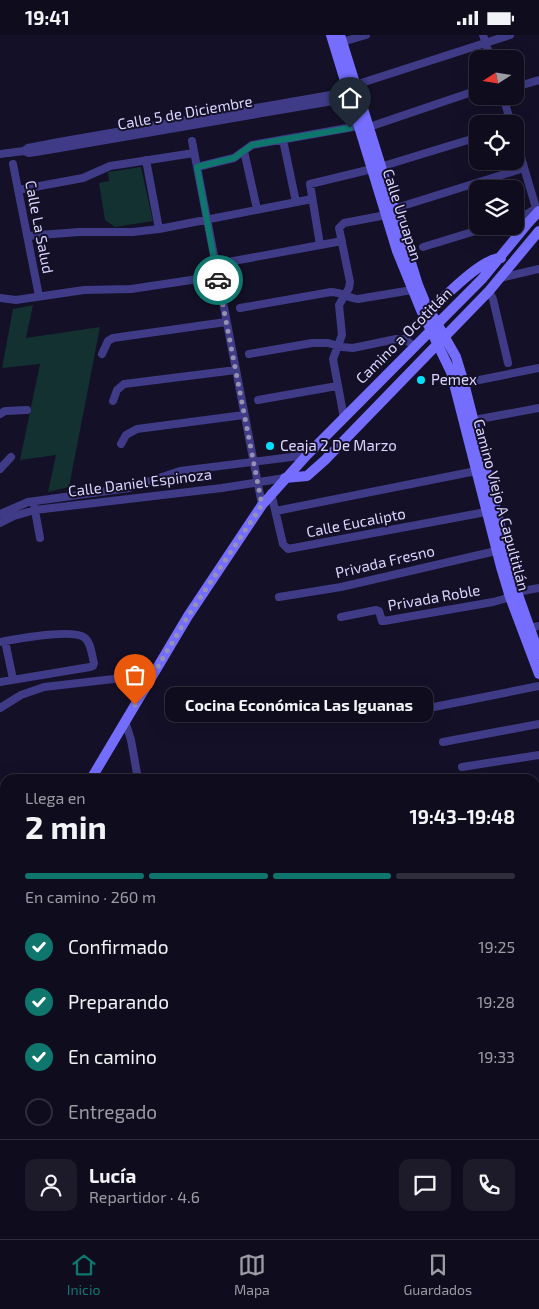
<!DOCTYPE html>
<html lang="es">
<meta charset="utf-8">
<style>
:root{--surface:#0f0c1d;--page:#1d1a2a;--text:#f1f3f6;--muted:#9b9ba4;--line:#2f2c3b;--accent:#0f766e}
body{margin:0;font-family:"Exo 2",sans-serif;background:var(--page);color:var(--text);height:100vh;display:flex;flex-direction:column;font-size:19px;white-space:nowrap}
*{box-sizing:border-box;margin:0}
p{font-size:16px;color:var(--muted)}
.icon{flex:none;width:28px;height:28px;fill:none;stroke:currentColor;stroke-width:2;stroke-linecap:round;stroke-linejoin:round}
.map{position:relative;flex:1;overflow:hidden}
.drawer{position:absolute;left:0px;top:739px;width:540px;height:466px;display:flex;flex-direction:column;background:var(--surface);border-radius:15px 15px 0 0;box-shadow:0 5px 20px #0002,0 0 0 1px var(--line)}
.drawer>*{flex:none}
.needle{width:32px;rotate:258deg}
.fabs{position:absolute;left:469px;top:15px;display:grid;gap:10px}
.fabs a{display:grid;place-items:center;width:55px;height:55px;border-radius:10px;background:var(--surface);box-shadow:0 5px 20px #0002,0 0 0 1px var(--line);font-size:25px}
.pin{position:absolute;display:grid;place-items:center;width:42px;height:42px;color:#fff;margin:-51px -21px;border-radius:50% 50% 50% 0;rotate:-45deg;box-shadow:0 0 5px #0007}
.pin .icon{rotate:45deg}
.courier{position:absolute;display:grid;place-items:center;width:50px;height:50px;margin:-25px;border:4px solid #0f766e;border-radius:50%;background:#fff;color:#222;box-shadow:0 1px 6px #0007}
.bubble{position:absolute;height:35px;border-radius:10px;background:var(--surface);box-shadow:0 5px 20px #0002,0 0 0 1px var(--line);font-size:16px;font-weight:700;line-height:35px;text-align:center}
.overview em{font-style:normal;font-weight:700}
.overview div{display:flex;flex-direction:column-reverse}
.overview{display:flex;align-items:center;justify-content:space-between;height:85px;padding:0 25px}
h1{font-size:32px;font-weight:700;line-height:38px}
.bar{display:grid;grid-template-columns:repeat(4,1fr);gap:8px 5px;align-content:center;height:60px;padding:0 25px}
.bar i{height:6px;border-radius:4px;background:var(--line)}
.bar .active{background:var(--accent)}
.bar p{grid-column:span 4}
.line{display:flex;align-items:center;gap:12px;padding:0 25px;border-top:1px solid var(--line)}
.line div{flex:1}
.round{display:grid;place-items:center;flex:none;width:52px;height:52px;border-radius:10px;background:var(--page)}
ol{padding:0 25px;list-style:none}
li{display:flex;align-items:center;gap:15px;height:55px}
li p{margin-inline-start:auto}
li .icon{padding:5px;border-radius:50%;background:var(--accent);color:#fff;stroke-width:4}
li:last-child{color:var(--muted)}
li i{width:28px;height:28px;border:2px solid var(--line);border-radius:50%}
.status{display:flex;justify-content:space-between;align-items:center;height:35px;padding:0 25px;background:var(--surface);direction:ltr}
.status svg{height:14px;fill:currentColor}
.tabs{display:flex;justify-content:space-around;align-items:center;height:70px;border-top:1px solid var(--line);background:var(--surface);font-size:14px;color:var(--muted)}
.tabs a{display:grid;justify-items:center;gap:2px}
.tabs .active{color:var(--accent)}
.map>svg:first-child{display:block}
.green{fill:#133130}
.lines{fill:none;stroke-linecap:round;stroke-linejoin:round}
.minor{stroke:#3f3b86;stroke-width:8}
.secondary{stroke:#746dfe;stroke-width:10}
.done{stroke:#9591b3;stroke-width:5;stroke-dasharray:0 9}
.route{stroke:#0f766e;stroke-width:6}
.poi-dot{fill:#03e0fe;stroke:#141027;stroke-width:2}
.labels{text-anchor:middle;stroke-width:4;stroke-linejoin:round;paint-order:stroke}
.street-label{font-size:15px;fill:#dbd6ff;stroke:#141027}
.poi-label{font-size:15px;fill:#dbd6ff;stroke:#141027;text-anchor:start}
</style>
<div class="status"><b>19:41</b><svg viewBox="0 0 49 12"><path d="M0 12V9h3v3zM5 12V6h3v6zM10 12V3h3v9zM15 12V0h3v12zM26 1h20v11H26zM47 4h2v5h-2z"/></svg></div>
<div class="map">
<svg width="539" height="1204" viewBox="0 0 539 1204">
<rect width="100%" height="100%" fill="#141027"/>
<path class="green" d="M141,132L153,186L115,192L105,185L99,148L109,146L108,137Z
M33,270L26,303L100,292L69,452L48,457L56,420L20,425L40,329L2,333L13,274Z
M539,1031V1176L535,1146V1032Z"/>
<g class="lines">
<path class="minor" d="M483,0L491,24
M342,7L366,0
M355,50L510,0
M515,52L539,45
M503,61L511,89
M369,92L478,55
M515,102L536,173L539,177
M283,105L296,167
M192,106L262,470
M24,116L29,118L42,116L350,63
M244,116L257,174
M0,119L24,116L28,113L59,107L348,57
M146,125L159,194
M13,129L39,261
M197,132L234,123L252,110L359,91
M380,132L478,102
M18,155L83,143L110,131L194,118
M393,174L524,133
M515,184L527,179L536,173
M27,201L79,197H133L159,194L312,164
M320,210L310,149L372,134
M423,212L492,191
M228,227L342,206
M500,243L539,234
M489,256L493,264L508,328
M0,263L16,265L84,255L131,254L218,241
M240,273L331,257C341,257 348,263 358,264L412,255
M102,319L108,306L113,303L226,287
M249,319L312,308H328L342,312L353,313L396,304H405L415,312
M464,348L539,333
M258,365L337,351
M113,366L117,355L124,349L236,335
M0,379L5,376L27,375
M344,383L333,324L342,300L339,270L349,253L350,247L339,193L344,188L386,180
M474,385L539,373
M121,409L126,400L137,394L244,380
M0,434L11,422
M271,458L283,509L288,514L486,477
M34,470L40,503
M276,476L476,436
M0,479L28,467L129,453L180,436L307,420
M0,488L14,481L35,475L222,453L285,443
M279,562L341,552L496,516
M341,582L376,575L379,576L382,586H384L493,567L504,564L517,557L539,553
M529,593L539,591
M5,606L13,644
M0,607C16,604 74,593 85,603C91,608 92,621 94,628L93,631L90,632L0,647
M434,672L539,651
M0,673L21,660L44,652L122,643
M125,686L131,705L138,744
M443,707L539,689
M462,732L539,720
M535,751H539
M0,799L5,808
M535,831L539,851
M0,838L5,828
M535,865H539
M0,935H5
M535,1165L539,1189
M433,1204L460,1200"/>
<path class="secondary" d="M331,0L397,216L421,275L451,337L501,532L510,562L539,639
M340,0L418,250L425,267L456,322L464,348L517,557L539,619
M426,280C440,266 482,222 501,223
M285,443L307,441L325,425L489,256L539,196
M91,744L188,581L262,470L307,420L482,244L528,188L539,176
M0,891L5,883
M535,1023H539
M148,1204L155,1200"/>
</g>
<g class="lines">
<path class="done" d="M135,670L188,581L262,470L218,245"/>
<path class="route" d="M218,245L197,132L234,123L252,110L350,93"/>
</g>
<g class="poi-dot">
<circle cx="421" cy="345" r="5"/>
<circle cx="270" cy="411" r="5"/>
</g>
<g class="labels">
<g class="street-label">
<text transform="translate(185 78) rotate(-10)" y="5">Calle 5 de Diciembre</text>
<text transform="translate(402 180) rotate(72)" y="5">Calle Uruapan</text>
<text transform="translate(39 192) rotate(79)" y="5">Calle La Salud</text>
<text transform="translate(404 301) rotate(-45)" y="5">Camino a Ocotitlán</text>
<text transform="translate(140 448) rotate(-7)" y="5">Calle Daniel Espinoza</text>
<text transform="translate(501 470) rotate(75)" y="5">Camino Viejo A Capultitlán</text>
<text transform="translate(356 488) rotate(-11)" y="5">Calle Eucalipto</text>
<text transform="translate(385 527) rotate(-13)" y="5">Privada Fresno</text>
<text transform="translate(434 563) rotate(-10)" y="5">Privada Roble</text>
</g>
<g class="poi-label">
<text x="431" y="350">Pemex</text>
<text x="280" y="416">Ceaja 2 De Marzo</text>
</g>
</g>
</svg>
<div class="fabs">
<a><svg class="needle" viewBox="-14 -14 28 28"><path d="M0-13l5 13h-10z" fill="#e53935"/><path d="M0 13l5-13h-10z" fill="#9b9ba4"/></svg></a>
<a><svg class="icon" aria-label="locate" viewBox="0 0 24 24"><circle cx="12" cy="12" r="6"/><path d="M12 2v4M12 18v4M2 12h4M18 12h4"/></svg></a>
<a><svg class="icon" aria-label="layers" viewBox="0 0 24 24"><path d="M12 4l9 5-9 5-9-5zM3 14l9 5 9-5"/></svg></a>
</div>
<div class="pin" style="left:135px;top:670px;background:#ea580c"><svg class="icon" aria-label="bag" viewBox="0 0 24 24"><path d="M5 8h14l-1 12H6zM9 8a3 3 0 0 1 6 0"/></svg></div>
<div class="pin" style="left:350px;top:93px;background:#1f2937"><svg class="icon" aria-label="home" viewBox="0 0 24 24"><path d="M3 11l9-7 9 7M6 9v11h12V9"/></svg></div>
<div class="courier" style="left:218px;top:245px"><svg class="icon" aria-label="car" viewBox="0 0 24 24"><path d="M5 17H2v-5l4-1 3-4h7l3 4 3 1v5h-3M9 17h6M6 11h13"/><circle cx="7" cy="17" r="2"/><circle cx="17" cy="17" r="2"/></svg></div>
<div class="bubble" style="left:165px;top:652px;width:268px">Cocina Económica Las Iguanas</div>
<section class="drawer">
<div class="overview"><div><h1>2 min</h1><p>Llega en</p></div><em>19:43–19:48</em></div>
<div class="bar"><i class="active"></i><i class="active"></i><i class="active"></i><i></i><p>En camino · 260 m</p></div>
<ol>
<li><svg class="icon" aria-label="check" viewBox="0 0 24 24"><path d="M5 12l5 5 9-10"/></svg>Confirmado<p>19:25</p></li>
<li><svg class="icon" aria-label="check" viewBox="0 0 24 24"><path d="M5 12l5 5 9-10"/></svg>Preparando<p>19:28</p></li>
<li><svg class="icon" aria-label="check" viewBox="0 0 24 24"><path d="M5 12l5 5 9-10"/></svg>En camino<p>19:33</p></li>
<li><i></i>Entregado</li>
</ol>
<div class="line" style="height:90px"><a class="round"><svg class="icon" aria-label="person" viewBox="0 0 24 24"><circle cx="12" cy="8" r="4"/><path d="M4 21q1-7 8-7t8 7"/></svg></a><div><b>Lucía</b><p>Repartidor · 4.6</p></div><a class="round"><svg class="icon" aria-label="chat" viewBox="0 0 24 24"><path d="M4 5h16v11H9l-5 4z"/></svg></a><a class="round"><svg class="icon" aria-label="phone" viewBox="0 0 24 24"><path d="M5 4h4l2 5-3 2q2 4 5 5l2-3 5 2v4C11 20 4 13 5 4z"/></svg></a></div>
</section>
</div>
<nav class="tabs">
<a class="active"><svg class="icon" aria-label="home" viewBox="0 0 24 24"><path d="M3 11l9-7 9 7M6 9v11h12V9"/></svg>Inicio</a>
<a><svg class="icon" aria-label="map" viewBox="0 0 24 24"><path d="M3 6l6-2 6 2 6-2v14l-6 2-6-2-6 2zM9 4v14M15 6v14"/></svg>Mapa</a>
<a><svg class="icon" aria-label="saved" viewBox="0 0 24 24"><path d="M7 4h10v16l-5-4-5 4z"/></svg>Guardados</a>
</nav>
